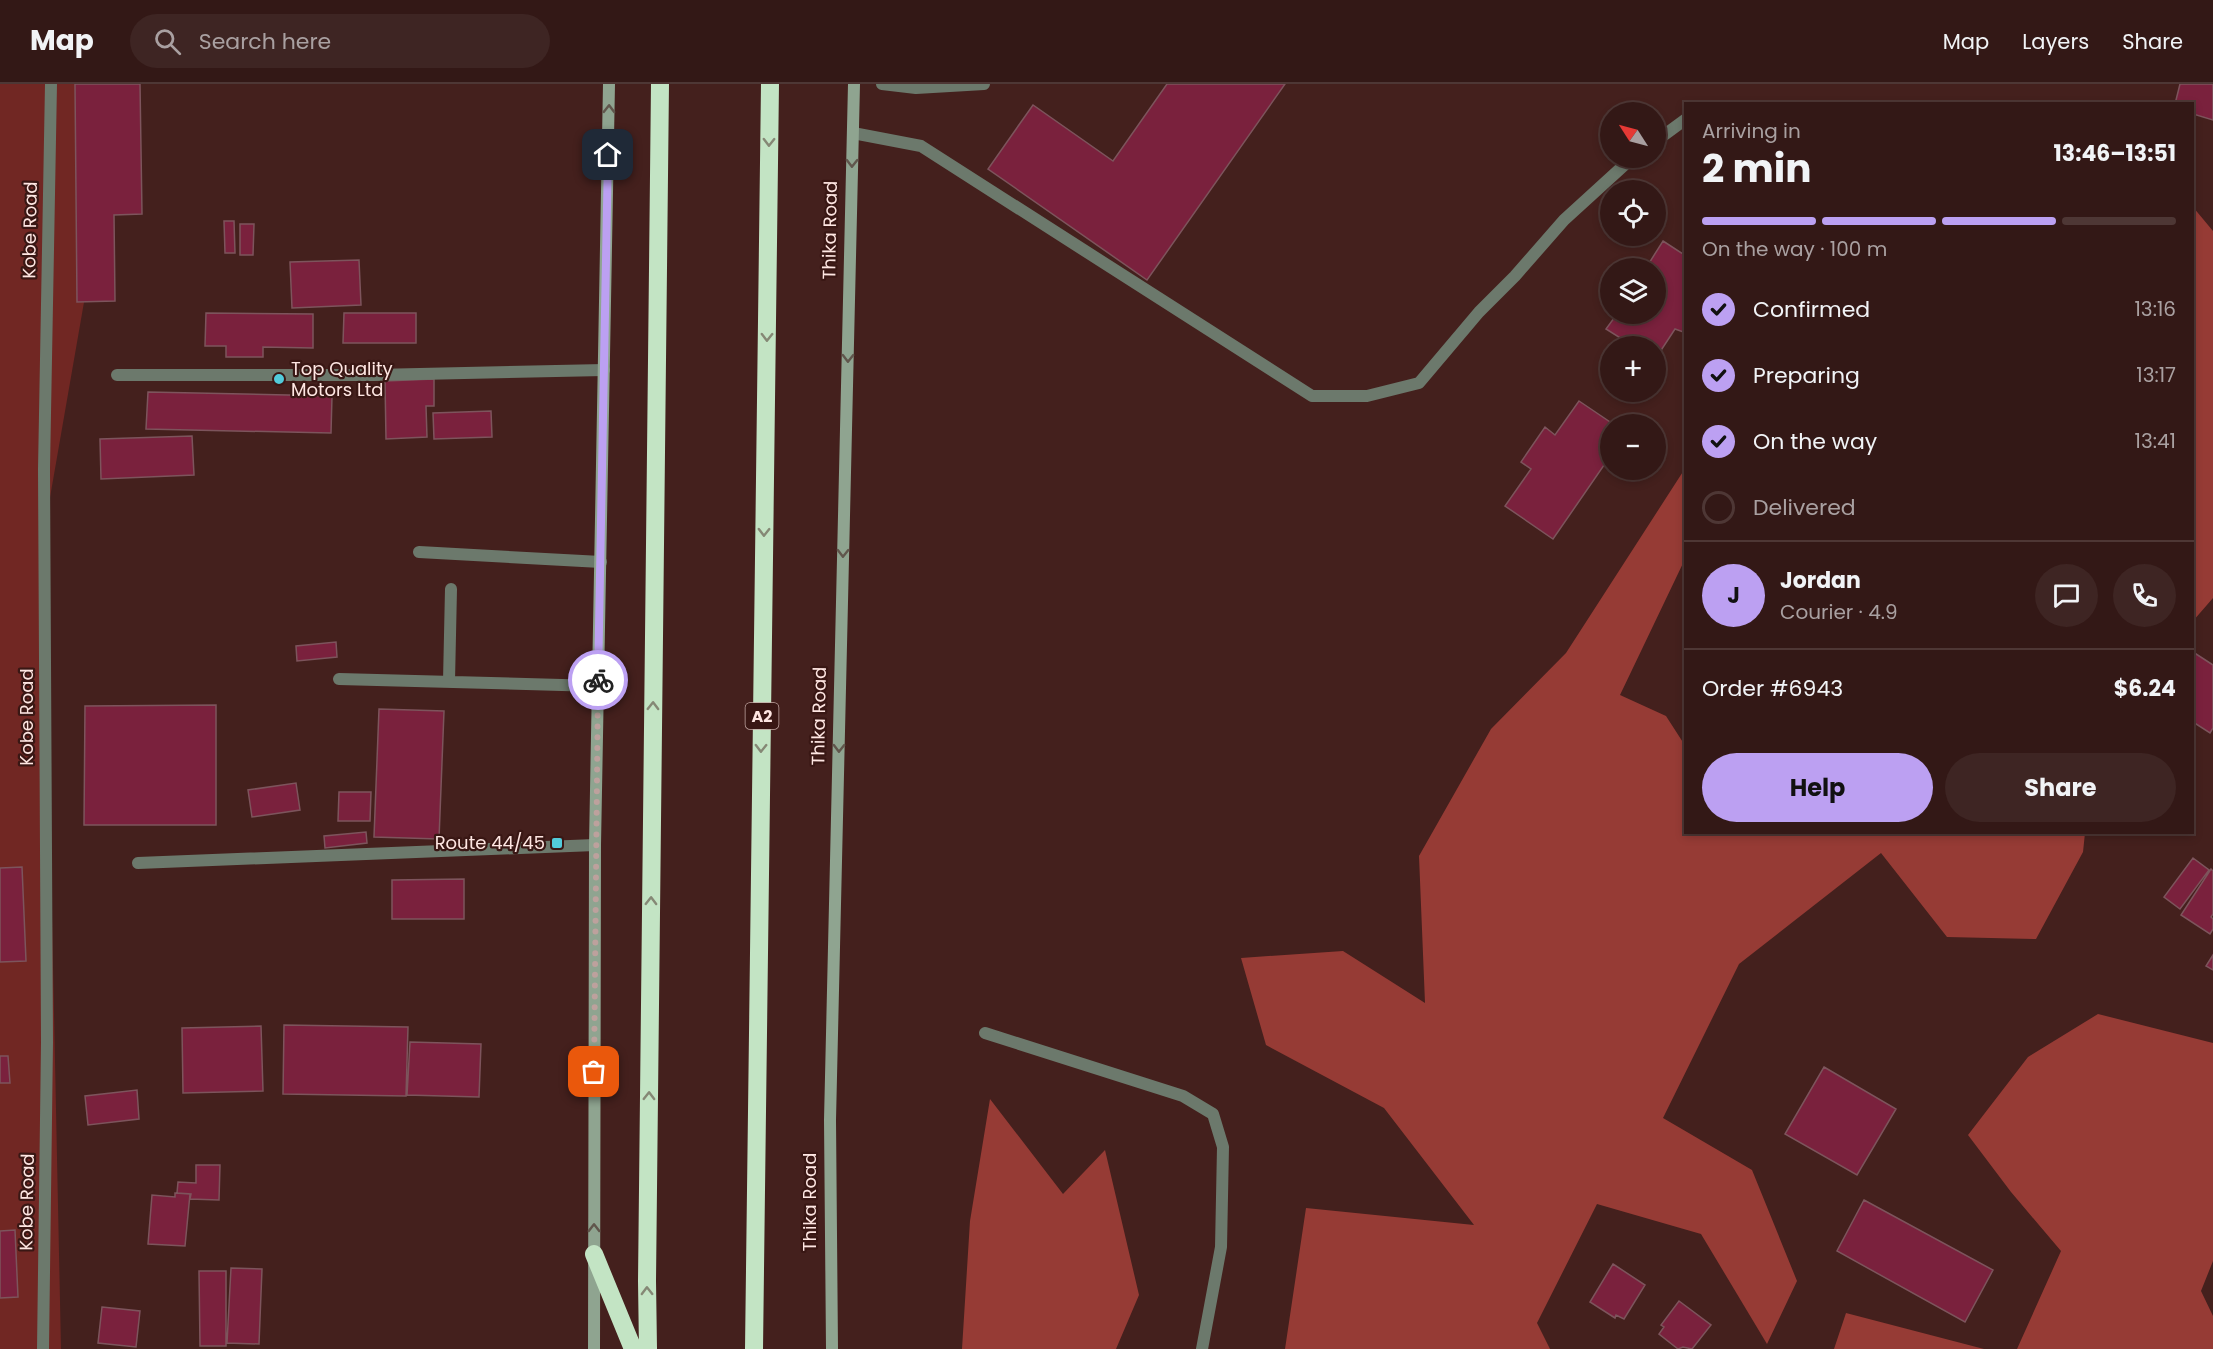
<!DOCTYPE html>
<meta charset="utf-8">
<style>
:root{--surface:#331816;--page:#3e2523;--text:#f1f3f6;--muted:#a9a0a1;--line:#4e3735;--accent:#bca0f2}
body{margin:0;font-family:Poppins,sans-serif;background:var(--page);color:var(--text);height:100vh;display:flex;flex-direction:column;font-size:22px;white-space:nowrap}
*{box-sizing:border-box;margin:0}
p{font-size:20px;color:var(--muted)}
.icon{flex:none;width:33px;height:33px;fill:none;stroke:currentColor;stroke-width:2;stroke-linecap:round;stroke-linejoin:round}
.map{position:relative;flex:1;overflow:hidden}
.panel{position:absolute;left:1684px;top:18px;width:510px;height:732px;display:flex;flex-direction:column;background:var(--surface);border-radius:0px;box-shadow:0 3px 9px #0003,0 0 0 2px var(--line)}
.panel>*{flex:none}
.needle{width:39px;rotate:306deg}
.tools{position:absolute;left:1600px;top:18px;display:grid;gap:12px}
.tools a{display:grid;place-items:center;width:66px;height:66px;border-radius:50%;background:var(--surface);box-shadow:0 3px 9px #0003,0 0 0 2px var(--line);font-size:30px}
.pin{position:absolute;display:grid;place-items:center;width:51px;height:51px;color:#fff;margin:-26px;border-radius:12px;box-shadow:0 3px 9px #0006}
.courier{position:absolute;display:grid;place-items:center;width:60px;height:60px;margin:-30px;border:4px solid #bca0f2;border-radius:50%;background:#fff;color:#222;box-shadow:0 2px 8px #0007}
.head em{font-style:normal;font-weight:700}
.head div{display:flex;flex-direction:column-reverse}
.head{display:flex;align-items:center;justify-content:space-between;height:102px;padding:0 18px}
h1{font-size:39px;font-weight:700;line-height:45px}
.bar{display:grid;grid-template-columns:repeat(4,1fr);gap:9px 6px;align-content:center;height:72px;padding:0 18px}
.bar i{height:8px;border-radius:4px;background:var(--line)}
.bar .on{background:var(--accent)}
.bar p{grid-column:span 4}
.line{display:flex;align-items:center;gap:15px;padding:0 18px;border-top:2px solid var(--line)}
.line div{flex:1}
.round{display:grid;place-items:center;flex:none;width:63px;height:63px;border-radius:32px;background:var(--page)}
ol{padding:0 18px;list-style:none}
li{display:flex;align-items:center;gap:18px;height:66px}
li p{margin-inline-start:auto}
li .icon{padding:6px;border-radius:50%;background:var(--accent);color:#111;stroke-width:4}
li:last-child{color:var(--muted)}
li i{width:33px;height:33px;border:3px solid var(--line);border-radius:50%}
.cta{display:flex;gap:12px;margin-top:auto;padding:12px 18px}
.cta a{flex:1;height:69px;border-radius:36px;background:var(--accent);color:#111;font-size:24px;font-weight:700;line-height:69px;text-align:center}
.cta a+a{background:var(--page);color:var(--text)}
header{display:flex;align-items:center;gap:36px;box-sizing:border-box;height:84px;padding:0 30px;background:var(--surface);border-bottom:2px solid var(--line)}
header strong{font-size:28px}
nav{display:flex;gap:33px;margin-inline-start:auto;font-size:21px}
.search{width:420px;height:54px;background:var(--page);display:flex;align-items:center;gap:15px;box-sizing:border-box;padding:0 21px;border-radius:33px;color:var(--muted);font-size:22px}
.map>svg:first-child{display:block}
.green{fill:#712723}
.forest{fill:#963b35}
.building{fill:#7a213d;stroke:#7d545c;stroke-width:1.5}
.lines{fill:none;stroke-linecap:round;stroke-linejoin:round}
.lane{stroke:#6c796c;stroke-width:12}
.street{stroke:#6c796c;stroke-width:12}
.secondary{stroke:#8fa490;stroke-width:12}
.highway{stroke:#c3e4c4;stroke-width:18}
.oneway{stroke:#60564c}
.oneway2{stroke:#858875}
.done{stroke:#bda19d;stroke-width:6;stroke-dasharray:0 10.8}
.route{stroke:#bca0f2;stroke-width:8}
.poi-dot{fill:#52cbda;stroke:#391714;stroke-width:2}
.labels{text-anchor:middle;stroke-width:4.5;stroke-linejoin:round;paint-order:stroke}
.shield{fill:#391714;stroke:#c3a8a4;stroke-width:1.5}
.shield-label{font-size:16px;font-weight:bold;fill:#fee6e2}
.street-label{font-size:18px;fill:#fee6e2;stroke:#391714}
.poi-label{font-size:18px;fill:#fee6e2;stroke:#391714;text-anchor:start}
</style>
<header>
<strong>Map</strong>
<div class="search"><svg class="icon" aria-label="search" viewBox="0 0 24 24"><circle cx="10" cy="10" r="6"/><path d="M15 15l6 6"/></svg>Search here</div>
<nav><a>Map</a><a>Layers</a><a>Share</a></nav>
</header>
<div class="map">
<svg width="2213" height="1265" viewBox="0 0 2213 1265">
<rect width="100%" height="100%" fill="#44201d"/>
<path class="green" d="M0,0H122L44,448L61,1265H0Z"/>
<path class="forest" d="M2193,123L2213,147V514L2193,537Z
M1686,383V473L1620,611L1666,632L1686,663V748L2085,749L2083,768L2036,855L1947,853L1881,769L1739,880L1663,1034L1752,1086L1797,1197L1767,1260L1701,1150L1597,1120L1537,1239L1550,1265H1285L1306,1124L1474,1141L1384,1024L1266,961L1241,874L1343,867L1425,919L1419,772L1491,645L1566,569Z
M2098,930L2213,959V1177L2201,1207L2213,1232V1265H2017L2061,1167L2011,1108L1968,1051L2028,973Z
M990,1015L1063,1110L1105,1066L1139,1211L1116,1265H962L970,1137Z
M1846,1229L1984,1265H1834Z"/>
<path class="building" d="M75,0H140L142,130L114,131L115,217L77,218Z
M1167,0H1285L1147,196L988,85L1033,21L1113,77Z
M2180,0H2213V36L2193,30V20H2175Z
M224,137H234L235,169H225Z
M240,140H254L253,171H240Z
M1663,157L1686,172V249L1675,245L1656,274V262H1633L1606,245L1617,230H1656V184H1646Z
M359,176L361,221L292,224L290,178Z
M206,229L313,230V264L263,263V273H226V262H205Z
M344,229H416V259H343Z
M434,295V322H426L427,353L386,355L385,297Z
M148,308L332,312L331,349L146,345Z
M1579,317L1613,340H1611V371L1553,455L1505,422L1531,385L1521,378L1545,343L1555,351Z
M491,327L492,353L434,355L433,329Z
M192,352L194,391L101,395L100,355Z
M336,558L337,573L297,577L296,562Z
M2193,568L2213,581V644L2210,649L2193,638Z
M216,621V741H84L85,622Z
M379,625L444,627L439,755L374,753Z
M296,699L300,726L252,733L248,706Z
M339,708H371L370,737H338Z
M366,748L367,759L325,764L324,752Z
M2193,774L2209,786L2180,825L2164,813Z
M22,783L26,877L0,878V784Z
M2211,785L2213,787V830L2211,833L2213,835V845L2210,850L2181,831Z
M464,795V835H392V796Z
M2213,871V886L2206,882Z
M284,941L408,943L406,1012L283,1010Z
M261,942L263,1007L183,1009L182,944Z
M410,958L481,960L479,1013L407,1011Z
M0,972H8L10,999H0Z
M1824,983L1896,1025L1857,1091L1785,1050Z
M137,1006L139,1035L88,1041L85,1012Z
M196,1081H220L219,1116L190,1115L191,1110L177,1109L178,1098L196,1099Z
M175,1109L190,1110L185,1162L148,1160L152,1111L175,1113Z
M1864,1116L1993,1186L1965,1238L1837,1167Z
M15,1146L18,1213L0,1214V1147Z
M1613,1180L1645,1201L1624,1235L1616,1231L1615,1234L1590,1218Z
M231,1184L262,1185L259,1260L227,1259Z
M199,1187H226V1262H200Z
M1679,1217L1711,1241L1692,1265L1683,1263L1678,1265L1659,1250L1664,1243L1661,1241Z
M102,1223L140,1227L136,1263L98,1259Z"/>
<g class="lines">
<path class="lane" d="M882,0L916,4L984,0
M853,49L921,62L1312,312H1367L1419,299L1479,228L1515,192L1564,136L1632,74
M1656,57L1686,35
M117,291H374L604,286
M419,468L601,478
M339,595L598,602
M449,597L451,505
M138,779L595,761
M985,949L1183,1012L1213,1030L1223,1063L1221,1163L1202,1265"/>
<path class="street" d="M43,1265L47,958L44,385L51,0"/>
<path class="secondary" d="M594,1265L595,761L609,0
M832,1265L830,1036L854,0"/>
<path class="highway" d="M594,1170L633,1265
M648,1265L647,1197L660,0
M754,1265L770,0"/>
</g>
<defs><path id="oneway-chevron" d="M-2-3.5L2.5 0L-2 3.5" fill="none" stroke-width="1.6" stroke-linecap="round" stroke-linejoin="round" transform="scale(1.5)"/></defs>
<g class="oneway">
<use href="#oneway-chevron" transform="translate(609 25) rotate(-89)"/>
<use href="#oneway-chevron" transform="translate(852 79) rotate(91)"/>
<use href="#oneway-chevron" transform="translate(848 274) rotate(91)"/>
<use href="#oneway-chevron" transform="translate(843 469) rotate(91)"/>
<use href="#oneway-chevron" transform="translate(839 664) rotate(91)"/>
<use href="#oneway-chevron" transform="translate(594 1144) rotate(-90)"/>
</g>
<g class="oneway2">
<use href="#oneway-chevron" transform="translate(769 58) rotate(91)"/>
<use href="#oneway-chevron" transform="translate(767 253) rotate(91)"/>
<use href="#oneway-chevron" transform="translate(764 448) rotate(91)"/>
<use href="#oneway-chevron" transform="translate(653 622) rotate(-89)"/>
<use href="#oneway-chevron" transform="translate(761 664) rotate(91)"/>
<use href="#oneway-chevron" transform="translate(651 817) rotate(-89)"/>
<use href="#oneway-chevron" transform="translate(649 1012) rotate(-89)"/>
<use href="#oneway-chevron" transform="translate(647 1207) rotate(-91)"/>
</g>
<g class="lines">
<path class="done" d="M594,988L598,596"/>
<path class="route" d="M598,596L608,71"/>
</g>
<g class="poi-dot">
<circle cx="279" cy="295" r="6"/>
<rect x="551" y="753" width="12" height="12" rx="3"/>
</g>
<g class="labels">
<rect class="shield" x="745.5" y="619" width="33" height="26" rx="4.5"/>
<g class="shield-label">
<text x="762" y="638">A2</text>
</g>
<g class="street-label">
<text transform="translate(30 146) rotate(-89)" y="6">Kobe Road</text>
<text transform="translate(830 146) rotate(-89)" y="6">Thika Road</text>
<text transform="translate(819 632) rotate(-89)" y="6">Thika Road</text>
<text transform="translate(27 633) rotate(-90)" y="6">Kobe Road</text>
<text transform="translate(27 1118) rotate(-89)" y="6">Kobe Road</text>
<text transform="translate(810 1118) rotate(-90)" y="6">Thika Road</text>
</g>
<g class="poi-label">
<text x="291" y="291">Top Quality<tspan x="291" dy="21">Motors Ltd</tspan></text>
<text x="545" y="765" text-anchor="end">Route 44/45</text>
</g>
</g>
</svg>
<div class="tools">
<a><svg class="needle" viewBox="-14 -14 28 28"><path d="M0-13l5 13h-10z" fill="#e53935"/><path d="M0 13l5-13h-10z" fill="#a9a0a1"/></svg></a>
<a><svg class="icon" aria-label="locate" viewBox="0 0 24 24"><circle cx="12" cy="12" r="6"/><path d="M12 2v4M12 18v4M2 12h4M18 12h4"/></svg></a>
<a><svg class="icon" aria-label="layers" viewBox="0 0 24 24"><path d="M12 4l9 5-9 5-9-5zM3 14l9 5 9-5"/></svg></a>
<a>+</a>
<a>−</a>
</div>
<div class="pin" style="left:594px;top:988px;background:#ea580c"><svg class="icon" aria-label="bag" viewBox="0 0 24 24"><path d="M5 8h14l-1 12H6zM9 8a3 3 0 0 1 6 0"/></svg></div>
<div class="pin" style="left:608px;top:71px;background:#1f2937"><svg class="icon" aria-label="home" viewBox="0 0 24 24"><path d="M3 11l9-7 9 7M6 9v11h12V9"/></svg></div>
<div class="courier" style="left:598px;top:596px"><svg class="icon" aria-label="bike" viewBox="0 0 24 24"><circle cx="6" cy="16" r="4"/><circle cx="18" cy="16" r="4"/><path d="M6 16l4-8h5l3 8M10 8l3 8H6M13 5h3"/></svg></div>
<section class="panel">
<div class="head"><div><h1>2 min</h1><p>Arriving in</p></div><em>13:46–13:51</em></div>
<div class="bar"><i class="on"></i><i class="on"></i><i class="on"></i><i></i><p>On the way · 100 m</p></div>
<ol>
<li><svg class="icon" aria-label="check" viewBox="0 0 24 24"><path d="M5 12l5 5 9-10"/></svg>Confirmed<p>13:16</p></li>
<li><svg class="icon" aria-label="check" viewBox="0 0 24 24"><path d="M5 12l5 5 9-10"/></svg>Preparing<p>13:17</p></li>
<li><svg class="icon" aria-label="check" viewBox="0 0 24 24"><path d="M5 12l5 5 9-10"/></svg>On the way<p>13:41</p></li>
<li><i></i>Delivered</li>
</ol>
<div class="line" style="height:108px"><b class="round" style="background:var(--accent);color:#111">J</b><div><b>Jordan</b><p>Courier · 4.9</p></div><a class="round"><svg class="icon" aria-label="chat" viewBox="0 0 24 24"><path d="M4 5h16v11H9l-5 4z"/></svg></a><a class="round"><svg class="icon" aria-label="phone" viewBox="0 0 24 24"><path d="M5 4h4l2 5-3 2q2 4 5 5l2-3 5 2v4C11 20 4 13 5 4z"/></svg></a></div>
<div class="line" style="height:78px"><div>Order #6943</div><b>$6.24</b></div>
<div class="cta"><a>Help</a><a>Share</a></div>
</section>
</div>
